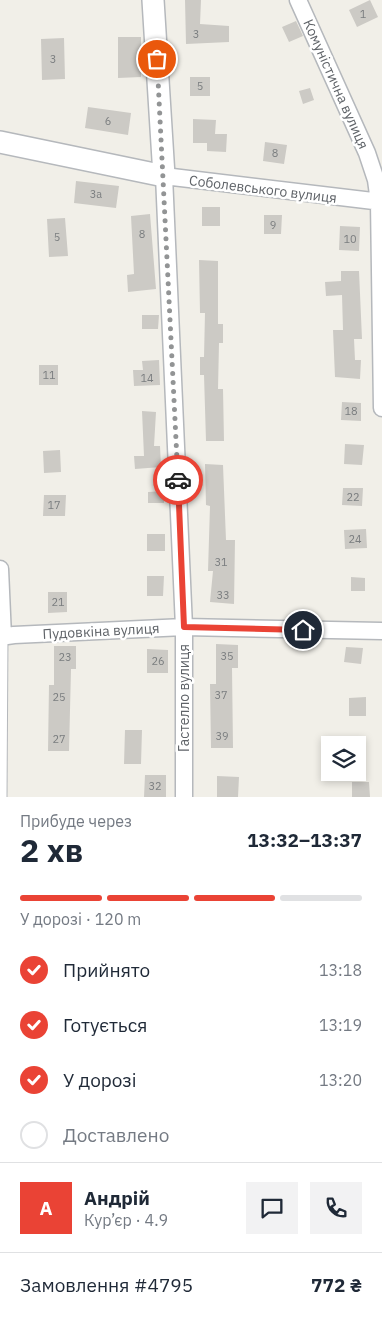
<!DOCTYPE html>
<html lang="uk">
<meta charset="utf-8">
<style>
:root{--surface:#fff;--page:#f2f2f3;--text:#1f2937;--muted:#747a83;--line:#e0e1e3;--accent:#ea4335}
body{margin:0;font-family:"IBM Plex Sans",sans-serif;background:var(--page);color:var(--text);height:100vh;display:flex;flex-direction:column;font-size:19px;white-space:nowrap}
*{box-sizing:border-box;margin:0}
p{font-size:16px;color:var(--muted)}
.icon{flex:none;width:28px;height:28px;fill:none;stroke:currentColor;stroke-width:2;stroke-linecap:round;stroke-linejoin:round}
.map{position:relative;height:797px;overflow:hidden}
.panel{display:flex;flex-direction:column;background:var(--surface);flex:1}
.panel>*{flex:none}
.buttons{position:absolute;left:321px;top:736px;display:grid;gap:10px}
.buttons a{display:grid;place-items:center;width:45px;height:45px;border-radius:0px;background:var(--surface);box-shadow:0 2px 8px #0003;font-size:25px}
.pin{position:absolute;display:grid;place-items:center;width:42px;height:42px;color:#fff;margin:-21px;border:2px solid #fff;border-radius:50%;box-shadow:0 1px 5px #0007}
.courier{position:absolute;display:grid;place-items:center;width:50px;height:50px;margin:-25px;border:4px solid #ea4335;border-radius:50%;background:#fff;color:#222;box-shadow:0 1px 6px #0007}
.summary em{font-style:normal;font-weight:800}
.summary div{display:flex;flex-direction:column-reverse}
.summary{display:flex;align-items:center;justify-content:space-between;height:85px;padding:0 20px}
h1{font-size:32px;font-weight:800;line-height:38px}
.bar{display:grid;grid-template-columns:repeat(4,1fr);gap:8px 5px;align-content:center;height:60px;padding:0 20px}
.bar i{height:6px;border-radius:4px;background:var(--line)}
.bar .active{background:var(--accent)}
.bar p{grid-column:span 4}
.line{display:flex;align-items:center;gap:12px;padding:0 20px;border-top:1px solid var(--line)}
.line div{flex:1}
.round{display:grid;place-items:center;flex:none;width:52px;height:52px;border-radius:0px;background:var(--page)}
ol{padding:0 20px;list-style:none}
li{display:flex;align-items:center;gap:15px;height:55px}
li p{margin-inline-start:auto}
li .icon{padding:5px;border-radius:50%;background:var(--accent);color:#fff;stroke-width:4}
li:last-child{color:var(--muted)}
li i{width:28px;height:28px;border:2px solid var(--line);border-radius:50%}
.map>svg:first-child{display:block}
.building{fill:#cccac5}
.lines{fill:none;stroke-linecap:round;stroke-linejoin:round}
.service-casing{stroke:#b5b8bc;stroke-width:11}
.minor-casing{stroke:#b5b8bc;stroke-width:19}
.tertiary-casing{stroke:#b5b8bc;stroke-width:24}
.service{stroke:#fff;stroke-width:9}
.minor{stroke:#fff;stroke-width:16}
.tertiary{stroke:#fff;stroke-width:21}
.done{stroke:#929495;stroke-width:5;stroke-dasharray:0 9}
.route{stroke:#ea4335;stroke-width:6}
.labels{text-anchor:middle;stroke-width:5;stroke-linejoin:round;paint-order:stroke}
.number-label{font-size:11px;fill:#7a7d7f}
.street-label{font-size:14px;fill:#5f6368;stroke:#fff}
</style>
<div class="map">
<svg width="382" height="797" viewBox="0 0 382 797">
<rect width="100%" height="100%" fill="#f1efe8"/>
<path class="building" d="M185,0H201L200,24L229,26V42L186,44Z
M370,0L378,17L357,27L349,10Z
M296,21L303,36L289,42L282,27Z
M118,37H141V77L118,78Z
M64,38L65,79L42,80L41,39Z
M190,77H210V96H190Z
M310,88L314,100L303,104L299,91Z
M88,107L131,113L128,135L85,128Z
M193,119L216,120L215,134H227L226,152L207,151V143H193Z
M265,142L287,145L284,164L263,161Z
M76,181L119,186L116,208L74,203Z
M202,207H220V226H202Z
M150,214L156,289L128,292L127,275L134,274L131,216Z
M264,215H282L281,234H264Z
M65,218L68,256L49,257L47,219Z
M340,226L360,227L359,251L339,250Z
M199,260L218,261V324H223V343H219L218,389H223L224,441H206L204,375H200V357H204L205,313H200Z
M341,271H359L362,339H354L355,360H361L360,379L335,377L333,330H343L342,295L326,296L325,282L341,281Z
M142,315H159L158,329H142Z
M159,360L160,385L134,386L133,370H143L142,361Z
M39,365H58V385H39Z
M342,402L361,403V421L341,420Z
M142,411L156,412L154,446H160L161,467L135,469L134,456H144Z
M345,444L364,445L362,465L344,464Z
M60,450L61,472L44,473L43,451Z
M205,464L223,465L226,540H235L234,604L210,602L213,571H208L210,506L206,505Z
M343,488H363L362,506L342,505Z
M164,491V503H148V492Z
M44,495H66L65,516H43Z
M366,529L367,548L345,549L344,530Z
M147,534H165V551H147Z
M147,576H164L163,596H147Z
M351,577L365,578V591H351Z
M48,592H67V612L48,613Z
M216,644L238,645V668H232L233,748H211L210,684H216Z
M54,646H76V669H71L69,751H48L49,685H54Z
M346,647L363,648L361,664L344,662Z
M147,649L168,650V673H147Z
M366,697V716H349V698Z
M125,730H142L141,764H124Z
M145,775H166V797H144Z
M217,776L239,777L238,797H217Z
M352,782H369L370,797H352Z"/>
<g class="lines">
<g class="service-casing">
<path id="service" d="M2,797L3,637"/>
</g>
<g class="minor-casing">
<path id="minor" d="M298,0L367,153L376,180L379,202L382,408
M0,569L3,637
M0,637L14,635L184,627L382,631
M184,797V627L164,176L382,202"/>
</g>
<g class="tertiary-casing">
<path id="tertiary" d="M0,142L164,176L153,0"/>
</g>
<use href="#service" class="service"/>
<use href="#minor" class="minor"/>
<use href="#tertiary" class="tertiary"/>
</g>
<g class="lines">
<path class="done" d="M157,59L178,480"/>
<path class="route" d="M178,480L184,627L303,630"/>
</g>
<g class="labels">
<g class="number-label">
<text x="363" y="18">1</text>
<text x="196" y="38">3</text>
<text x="53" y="63">3</text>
<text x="200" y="90">5</text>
<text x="108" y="125">6</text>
<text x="275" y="157">8</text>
<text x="96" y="198">3а</text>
<text x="273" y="229">9</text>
<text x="142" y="238">8</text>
<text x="57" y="241">5</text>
<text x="350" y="243">10</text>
<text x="49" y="379">11</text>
<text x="147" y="382">14</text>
<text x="351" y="415">18</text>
<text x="353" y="501">22</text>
<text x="54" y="509">17</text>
<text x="355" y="543">24</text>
<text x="221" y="566">31</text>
<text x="223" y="599">33</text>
<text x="58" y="606">21</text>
<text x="227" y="660">35</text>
<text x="65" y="661">23</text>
<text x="158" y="665">26</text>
<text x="221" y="699">37</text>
<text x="59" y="701">25</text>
<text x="222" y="740">39</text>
<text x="59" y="743">27</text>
<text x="155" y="790">32</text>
</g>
<g class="street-label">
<text transform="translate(336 84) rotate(66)" y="5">Комуністична вулиця</text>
<text transform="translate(263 189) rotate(7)" y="5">Соболевського вулиця</text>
<text transform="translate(101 631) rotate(-3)" y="5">Пудовкіна вулиця</text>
<text transform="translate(184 698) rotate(-90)" y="5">Гастелло вулиця</text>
</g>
</g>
</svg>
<div class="buttons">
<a><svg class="icon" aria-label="layers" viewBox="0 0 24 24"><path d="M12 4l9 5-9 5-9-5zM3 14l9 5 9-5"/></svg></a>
</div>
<div class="pin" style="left:157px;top:59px;background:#ea580c"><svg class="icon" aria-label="bag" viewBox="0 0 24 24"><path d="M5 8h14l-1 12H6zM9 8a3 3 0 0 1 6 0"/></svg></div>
<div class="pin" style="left:303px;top:630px;background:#1f2937"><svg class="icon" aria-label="home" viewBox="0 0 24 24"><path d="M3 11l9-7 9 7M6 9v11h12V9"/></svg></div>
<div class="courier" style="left:178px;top:480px"><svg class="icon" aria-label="car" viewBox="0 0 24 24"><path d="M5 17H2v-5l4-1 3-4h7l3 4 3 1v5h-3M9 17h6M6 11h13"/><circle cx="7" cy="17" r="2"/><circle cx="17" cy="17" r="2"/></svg></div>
</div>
<section class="panel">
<div class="summary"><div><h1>2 хв</h1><p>Прибуде через</p></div><em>13:32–13:37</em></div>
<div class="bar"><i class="active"></i><i class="active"></i><i class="active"></i><i></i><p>У дорозі · 120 m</p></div>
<ol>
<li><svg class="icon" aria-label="check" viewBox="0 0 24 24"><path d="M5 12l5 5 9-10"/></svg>Прийнято<p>13:18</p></li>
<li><svg class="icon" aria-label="check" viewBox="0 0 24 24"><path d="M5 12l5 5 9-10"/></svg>Готується<p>13:19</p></li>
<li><svg class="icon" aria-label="check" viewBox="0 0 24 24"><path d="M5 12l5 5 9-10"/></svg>У дорозі<p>13:20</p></li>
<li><i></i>Доставлено</li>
</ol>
<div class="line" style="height:90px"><b class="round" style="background:var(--accent);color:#fff">А</b><div><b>Андрій</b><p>Кур’єр · 4.9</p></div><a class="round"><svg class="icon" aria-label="chat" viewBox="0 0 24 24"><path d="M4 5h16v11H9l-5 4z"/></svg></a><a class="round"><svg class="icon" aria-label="phone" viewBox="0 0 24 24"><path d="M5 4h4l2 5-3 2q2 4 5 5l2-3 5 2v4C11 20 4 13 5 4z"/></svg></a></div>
<div class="line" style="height:65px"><div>Замовлення #4795</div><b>772 ₴</b></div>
</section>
